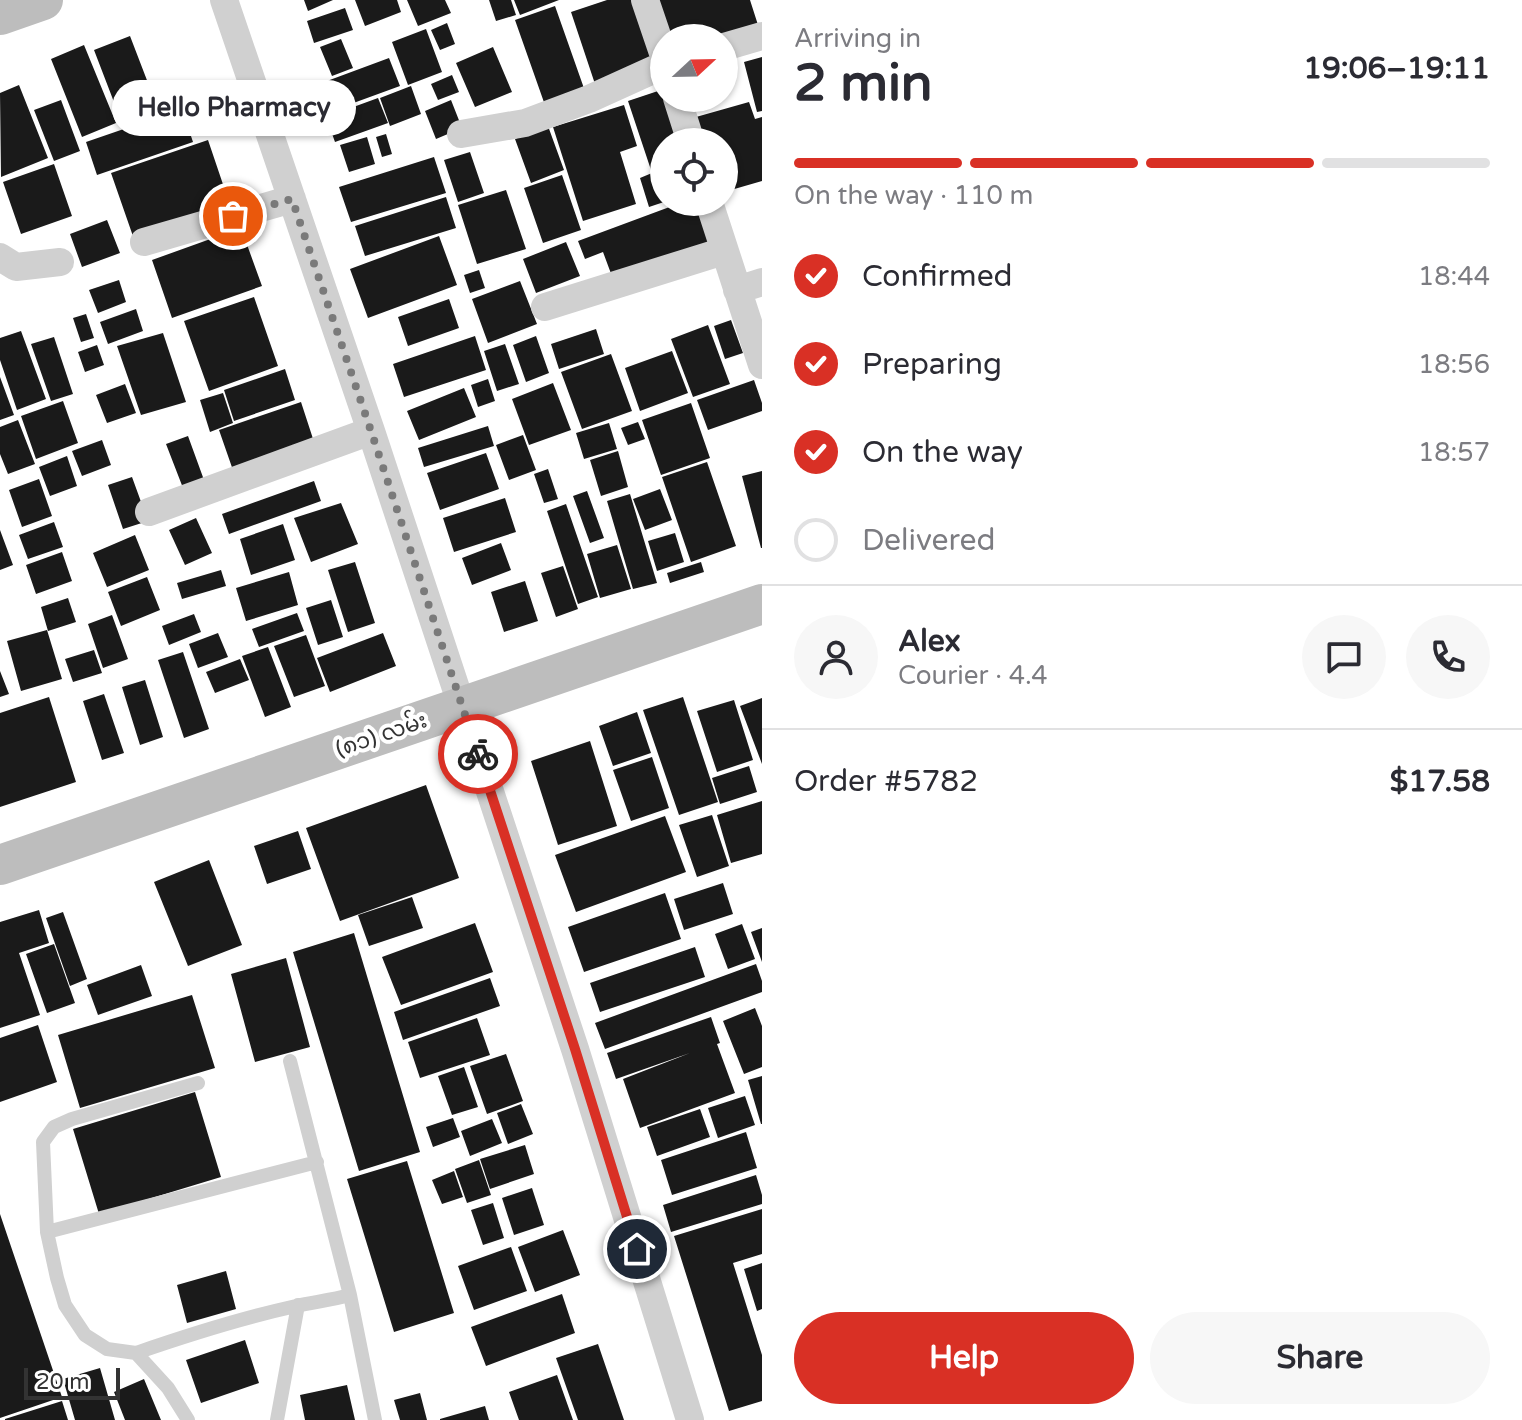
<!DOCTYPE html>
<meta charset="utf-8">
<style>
:root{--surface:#fff;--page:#f7f7f7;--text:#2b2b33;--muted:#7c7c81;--line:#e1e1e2;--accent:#d93025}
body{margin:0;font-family:"Varela Round","Noto Sans Myanmar",sans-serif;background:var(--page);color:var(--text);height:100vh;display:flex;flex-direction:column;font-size:30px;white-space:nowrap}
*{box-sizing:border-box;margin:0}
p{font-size:26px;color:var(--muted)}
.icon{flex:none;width:44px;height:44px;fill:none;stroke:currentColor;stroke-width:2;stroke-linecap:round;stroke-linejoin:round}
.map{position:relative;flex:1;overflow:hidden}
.drawer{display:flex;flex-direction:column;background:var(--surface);width:760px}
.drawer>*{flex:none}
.needle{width:52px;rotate:68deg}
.tools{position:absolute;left:650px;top:24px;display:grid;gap:16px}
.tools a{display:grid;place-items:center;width:88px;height:88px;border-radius:50%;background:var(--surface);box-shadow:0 2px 6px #0004;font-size:40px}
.scale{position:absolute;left:24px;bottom:20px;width:96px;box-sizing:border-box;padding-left:8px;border:4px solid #333;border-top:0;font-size:22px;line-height:28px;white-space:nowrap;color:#333;-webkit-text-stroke:6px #fff;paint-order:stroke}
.pin{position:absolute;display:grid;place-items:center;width:68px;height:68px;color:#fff;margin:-34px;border:4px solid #fff;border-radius:50%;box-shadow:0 2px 8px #0007}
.courier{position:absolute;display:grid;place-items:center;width:80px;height:80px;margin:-40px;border:6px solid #d93025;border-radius:50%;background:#fff;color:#222;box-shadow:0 2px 10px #0007}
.bubble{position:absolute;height:56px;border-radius:28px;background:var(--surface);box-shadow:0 2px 6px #0004;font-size:26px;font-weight:700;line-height:56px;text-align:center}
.head em{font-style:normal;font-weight:700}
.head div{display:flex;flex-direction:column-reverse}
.head{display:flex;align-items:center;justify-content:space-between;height:136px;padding:0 32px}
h1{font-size:52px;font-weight:700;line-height:60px}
.bar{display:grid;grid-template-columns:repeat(4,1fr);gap:12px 8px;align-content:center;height:96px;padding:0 32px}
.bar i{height:10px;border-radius:6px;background:var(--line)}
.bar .active{background:var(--accent)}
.bar p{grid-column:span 4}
.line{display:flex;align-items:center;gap:20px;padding:0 32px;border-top:2px solid var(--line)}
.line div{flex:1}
.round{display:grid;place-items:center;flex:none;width:84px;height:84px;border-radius:42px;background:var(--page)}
ol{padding:0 32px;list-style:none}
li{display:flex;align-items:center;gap:24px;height:88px}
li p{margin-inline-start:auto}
li .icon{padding:8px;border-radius:50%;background:var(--accent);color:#fff;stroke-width:4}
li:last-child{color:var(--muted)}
li i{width:44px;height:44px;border:4px solid var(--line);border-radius:50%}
.button{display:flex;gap:16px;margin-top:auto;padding:16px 32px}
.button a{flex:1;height:92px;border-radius:48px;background:var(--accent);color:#fff;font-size:32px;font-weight:700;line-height:92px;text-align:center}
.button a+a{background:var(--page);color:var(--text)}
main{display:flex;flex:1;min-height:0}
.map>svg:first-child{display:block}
.building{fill:#1a1a1a}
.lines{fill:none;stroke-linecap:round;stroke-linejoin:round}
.lane{stroke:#d0d0d0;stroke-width:14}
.street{stroke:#d0d0d0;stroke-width:28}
.secondary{stroke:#bdbdbd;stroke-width:40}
.done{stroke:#7a7a7a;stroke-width:8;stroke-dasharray:0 14.4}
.route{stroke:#d93025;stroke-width:10}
.labels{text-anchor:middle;stroke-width:8;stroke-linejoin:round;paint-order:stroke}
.street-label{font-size:22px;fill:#333;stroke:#fff}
</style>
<main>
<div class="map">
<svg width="762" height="1420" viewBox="0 0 762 1420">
<rect width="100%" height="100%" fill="#fff"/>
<path class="building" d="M304,0H333L308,11Z
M355,0H397L401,12L365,26Z
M407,0H445L451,13L418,26Z
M489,0H511L516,15L496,21Z
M514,0H559L520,15Z
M607,0H633L654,64L595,84L571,12Z
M659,0H750L758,25L717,38H671Z
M555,6L586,94L546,108L515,20Z
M345,8L353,30L314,43L307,21Z
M447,23L455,44L440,50L431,30Z
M426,29L442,72L408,85L392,42Z
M130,36L158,109L122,123L94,50Z
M341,39L353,68L332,76L320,47Z
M84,45L116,123L82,137L51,59Z
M493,47L512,92L475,107L456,63Z
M762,57V111L757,112L744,62Z
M389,58L400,86L337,109L327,81Z
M452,75L459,92L438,100L431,84Z
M19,85L48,158L1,177L0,93Z
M411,86L421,114L390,126L380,98Z
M664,89V98L681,142H664V202L649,207L640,178L652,173L628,101Z
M378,98L388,123L335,142L326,117Z
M61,100L80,151L54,161L34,110Z
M451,100L462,128L436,139L425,111Z
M749,102L755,119L762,117V181L724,192V142H704L696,117Z
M624,105L637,146L620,152L636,204L583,221L553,127Z
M182,109L193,142L97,175L86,142Z
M548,126L564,170L531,183L515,139Z
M386,134L392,154L382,157L376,137Z
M367,137L375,164L349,172L340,145Z
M208,140L231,208L135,242L111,173Z
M470,152L484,193L458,202L444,160Z
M434,157L446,193L351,222L339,187Z
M54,164L72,216L21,234L3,182Z
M562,175L581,230L543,243L524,188Z
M506,190L526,249L477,264L458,205Z
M446,197L456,228L365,256L355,226Z
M683,202H700L715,241L613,279L603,252L585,259L578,241Z
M107,220L120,253L82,267L70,234Z
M241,228L262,286L172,318L152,260Z
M439,236L457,285L368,318L350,269Z
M566,242L580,276L536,293L523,259Z
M479,270L485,288L470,293L464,275Z
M119,280L126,302L98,313L89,290Z
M520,281L537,324L488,343L472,299Z
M254,297L278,366L209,391L184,321Z
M449,299L459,328L408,346L398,317Z
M136,309L143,331L108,344L100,322Z
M86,314L94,338L81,342L73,318Z
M731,320L743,353L725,359L714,326Z
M708,325L730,384L693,397L671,339Z
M596,329L604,354L559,369L551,344Z
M21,331L46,399L17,410L0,360V338Z
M163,333L186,402L141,415L117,346Z
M475,336L486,370L404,397L393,364Z
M536,336L549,373L526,382L513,345Z
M54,337L73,394L51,401L31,344Z
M505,344L519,384L497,391L484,351Z
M97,345L104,365L85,372L78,352Z
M672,351L688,393L640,411L625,368Z
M611,354L632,411L582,429L561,372Z
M285,369L295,400L234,421L224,390Z
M0,377L14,415L0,420Z
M488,379L495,401L478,407L471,385Z
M754,380L762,403V411L708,430L697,400Z
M553,383L571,430L529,445L512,399Z
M125,384L136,413L107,423L96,395Z
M464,388L476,417L419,440L407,411Z
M223,393L233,423L210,432L200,400Z
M63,401L78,443L36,459L21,416Z
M301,402L316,448L235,476L219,430Z
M691,403L710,458L661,475L642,420Z
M18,420L35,464L8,474L0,454V427Z
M638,422L645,439L628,445L621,428Z
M609,423L617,449L584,459L576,433Z
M488,426L494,446L424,467L418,448Z
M523,435L536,470L509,480L496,445Z
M188,436L204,480L183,488L166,444Z
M102,440L111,465L82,476L72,451Z
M618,451L628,487L601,496L590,460Z
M486,453L499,489L440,510L427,473Z
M67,456L77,486L50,496L39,467Z
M707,462L736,546L691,562L662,477Z
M548,469L558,499L544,503L534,474Z
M762,471V548H761L742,476Z
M132,477L148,521L123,529L108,485Z
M39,479L52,516L22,527L9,490Z
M314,481L321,501L229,534L222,514Z
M660,489L672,520L645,530L633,499Z
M587,491L604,538L590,543L573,496Z
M630,494L657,583L633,589L607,501Z
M505,498L516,532L454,552L443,518Z
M341,503L358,544L311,562L294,518Z
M566,504L598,597L578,604L547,511Z
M196,518L212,553L185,565L169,530Z
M54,522L63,547L28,559L19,535Z
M283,524L295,560L251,575L240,539Z
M0,530L13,565L0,570Z
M675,533L684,562L657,571L648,541Z
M135,535L149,570L107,587L93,553Z
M501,543L511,570L472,585L462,558Z
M617,545L631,589L600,598L587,554Z
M62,552L72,581L36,594L26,565Z
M355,562L375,623L348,632L328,570Z
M701,562L704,572L670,583L667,573Z
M563,566L578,609L556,617L541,573Z
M221,570L226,586L182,599L177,583Z
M289,572L298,605L246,621L236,588Z
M147,577L160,610L121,626L108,592Z
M525,581L538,621L504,632L491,592Z
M68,598L76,622L48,631L41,607Z
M331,600L343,637L318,645L306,608Z
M297,613L304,631L259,647L252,629Z
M194,614L201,632L169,645L162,626Z
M112,615L128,659L103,668L88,624Z
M47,630L62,679L21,691L7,641Z
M218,633L228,657L198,668L189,644Z
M383,633L396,666L330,692L317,658Z
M306,635L325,686L294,697L274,646Z
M268,647L291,707L265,717L242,656Z
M94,650L102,673L73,682L65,659Z
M183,652L209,729L184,738L158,660Z
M240,659L249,680L215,693L206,672Z
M0,671L9,694L0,697Z
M145,680L163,737L140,745L122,687Z
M104,694L124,753L102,760L83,701Z
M49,697L76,782L0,807V713Z
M683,697L718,802L679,815L643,710Z
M762,698V764L740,706Z
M734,700L753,760L717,772L697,711Z
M637,712L651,753L613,766L599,726Z
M590,741L617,826L558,845L531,761Z
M652,757L669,808L631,821L613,770Z
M749,766L757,792L720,804L712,778Z
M426,785L459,878L340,921L306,828Z
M762,801V854L731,863L717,815Z
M712,815L729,866L697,877L679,825Z
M665,816L686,872L576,912L555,855Z
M298,831L311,869L267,884L254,846Z
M209,860L242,945L188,966L154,882Z
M723,883L733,914L684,930L674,899Z
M665,893L681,939L584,972L568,927Z
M412,897L423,928L369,946L358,915Z
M39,910L49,943L19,953L40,1015L0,1028V922Z
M63,912L87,979L70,986L46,918Z
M475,923L493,972L401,1005L382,957Z
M742,924L755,959L728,969L715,934Z
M762,928V962L751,932Z
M354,933L420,1152L359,1171L293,952Z
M54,944L75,1003L47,1013L26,954Z
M695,947L705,977L600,1012L590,983Z
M286,958L310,1047L255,1062L231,974Z
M756,964L762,981V992L605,1049L595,1023Z
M141,965L152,996L98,1015L87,985Z
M490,978L500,1006L403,1040L394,1012Z
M192,995L215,1068L80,1108L58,1035Z
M755,1008L762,1026V1067L744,1074L723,1021Z
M711,1017L720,1043L717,1044L735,1093L640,1128L623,1079L690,1053L616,1079L607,1053Z
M477,1018L490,1055L420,1078L408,1042Z
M38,1025L57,1082L0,1102V1038Z
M506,1054L523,1101L487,1114L470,1066Z
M464,1067L478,1107L452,1115L438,1076Z
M762,1076V1124H761L748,1080Z
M195,1092L221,1177L99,1214L73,1129Z
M745,1096L755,1125L718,1138L708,1108Z
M521,1104L533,1134L508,1144L497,1113Z
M700,1109L710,1137L657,1156L647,1127Z
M453,1118L460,1137L433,1147L426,1127Z
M492,1119L502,1143L470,1156L461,1131Z
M746,1132L757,1168L672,1195L661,1160Z
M525,1145L534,1174L490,1189L480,1159Z
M479,1160L491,1195L467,1203L455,1169Z
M407,1161L454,1313L394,1332L347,1179Z
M454,1171L463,1197L442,1204L432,1180Z
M756,1175L762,1195V1204L671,1232L663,1205Z
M532,1188L544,1225L514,1235L502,1198Z
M493,1203L504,1238L483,1245L471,1210Z
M762,1209V1254L733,1263L762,1355V1401L729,1411L674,1236Z
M0,1214L62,1397L0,1418Z
M563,1230L580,1275L535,1292L518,1247Z
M511,1247L527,1291L474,1310L458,1266Z
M762,1263V1309L757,1311L744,1269Z
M226,1271L236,1309L187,1323L177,1285Z
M562,1294L575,1333L486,1366L471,1327Z
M245,1340L259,1383L201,1403L186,1360Z
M598,1344L624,1420H578L556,1358Z
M100,1368L115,1420H75L63,1379Z
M557,1375L573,1420H519L509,1392Z
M144,1379L161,1420H125L114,1392Z
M347,1385L355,1420H305L300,1395Z
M420,1393L427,1420H400L394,1400Z
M62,1401L68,1420H5V1419Z
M485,1406L489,1420H440V1419Z"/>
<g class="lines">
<path class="lane" d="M47,1232L317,1162
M350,1295L375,1420
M136,1353C188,1335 242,1318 296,1306C314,1302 332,1300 350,1295L290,1061
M188,1420L168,1388L136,1353L107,1349L85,1335L65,1305L57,1278L47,1232L43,1142L54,1127L72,1119L198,1083
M277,1420L298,1305"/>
<path class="street" d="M224,0L371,431L575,1049L690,1420
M645,0L664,56
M724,47L762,36
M677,98L691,142
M461,134L525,123L589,99L664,65
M709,202L762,365
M144,242L292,199
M0,257L16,267L60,262
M737,290L762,282
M545,307L724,251
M149,512L371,431"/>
<path class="secondary" d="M0,15L43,0
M0,865L762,604"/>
</g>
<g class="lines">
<path class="done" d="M233,216L292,199L371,431L478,754"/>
<path class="route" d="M478,754L575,1049L637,1249"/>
</g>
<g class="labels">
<g class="street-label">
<text transform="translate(381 734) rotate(-19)" y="8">(၈၁) လမ်း</text>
</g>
</g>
</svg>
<div class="tools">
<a><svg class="needle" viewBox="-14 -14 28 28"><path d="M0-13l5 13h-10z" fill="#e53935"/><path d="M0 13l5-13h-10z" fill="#7c7c81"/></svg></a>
<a><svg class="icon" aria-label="locate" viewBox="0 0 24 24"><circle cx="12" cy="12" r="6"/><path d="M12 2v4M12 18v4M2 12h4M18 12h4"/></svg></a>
</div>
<div class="scale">20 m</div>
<div class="pin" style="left:233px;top:216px;background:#ea580c"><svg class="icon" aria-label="bag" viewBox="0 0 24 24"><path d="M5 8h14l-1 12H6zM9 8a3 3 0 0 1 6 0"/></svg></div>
<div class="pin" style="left:637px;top:1249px;background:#1f2937"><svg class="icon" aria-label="home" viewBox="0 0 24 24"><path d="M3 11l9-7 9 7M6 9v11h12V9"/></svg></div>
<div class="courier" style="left:478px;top:754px"><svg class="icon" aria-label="bike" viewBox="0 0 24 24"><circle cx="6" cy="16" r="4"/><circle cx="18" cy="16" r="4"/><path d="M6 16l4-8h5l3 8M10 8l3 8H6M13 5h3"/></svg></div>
<div class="bubble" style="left:112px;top:80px;width:244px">Hello Pharmacy</div>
</div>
<section class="drawer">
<div class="head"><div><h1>2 min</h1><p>Arriving in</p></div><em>19:06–19:11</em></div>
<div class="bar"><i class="active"></i><i class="active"></i><i class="active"></i><i></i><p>On the way · 110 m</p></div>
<ol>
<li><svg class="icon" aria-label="check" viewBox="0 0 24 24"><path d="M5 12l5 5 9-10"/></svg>Confirmed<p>18:44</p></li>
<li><svg class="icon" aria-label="check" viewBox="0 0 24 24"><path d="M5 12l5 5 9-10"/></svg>Preparing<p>18:56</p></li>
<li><svg class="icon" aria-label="check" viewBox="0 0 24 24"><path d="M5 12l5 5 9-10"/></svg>On the way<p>18:57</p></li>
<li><i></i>Delivered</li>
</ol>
<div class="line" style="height:144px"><a class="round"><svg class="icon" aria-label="person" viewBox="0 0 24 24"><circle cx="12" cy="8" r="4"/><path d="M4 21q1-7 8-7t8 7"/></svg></a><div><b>Alex</b><p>Courier · 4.4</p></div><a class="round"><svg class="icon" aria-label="chat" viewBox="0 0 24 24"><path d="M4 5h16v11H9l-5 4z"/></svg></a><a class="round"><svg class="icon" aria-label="phone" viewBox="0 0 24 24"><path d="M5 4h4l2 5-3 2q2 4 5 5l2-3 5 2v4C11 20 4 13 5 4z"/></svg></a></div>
<div class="line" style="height:104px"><div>Order #5782</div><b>$17.58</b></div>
<div class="button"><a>Help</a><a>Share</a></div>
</section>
</main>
